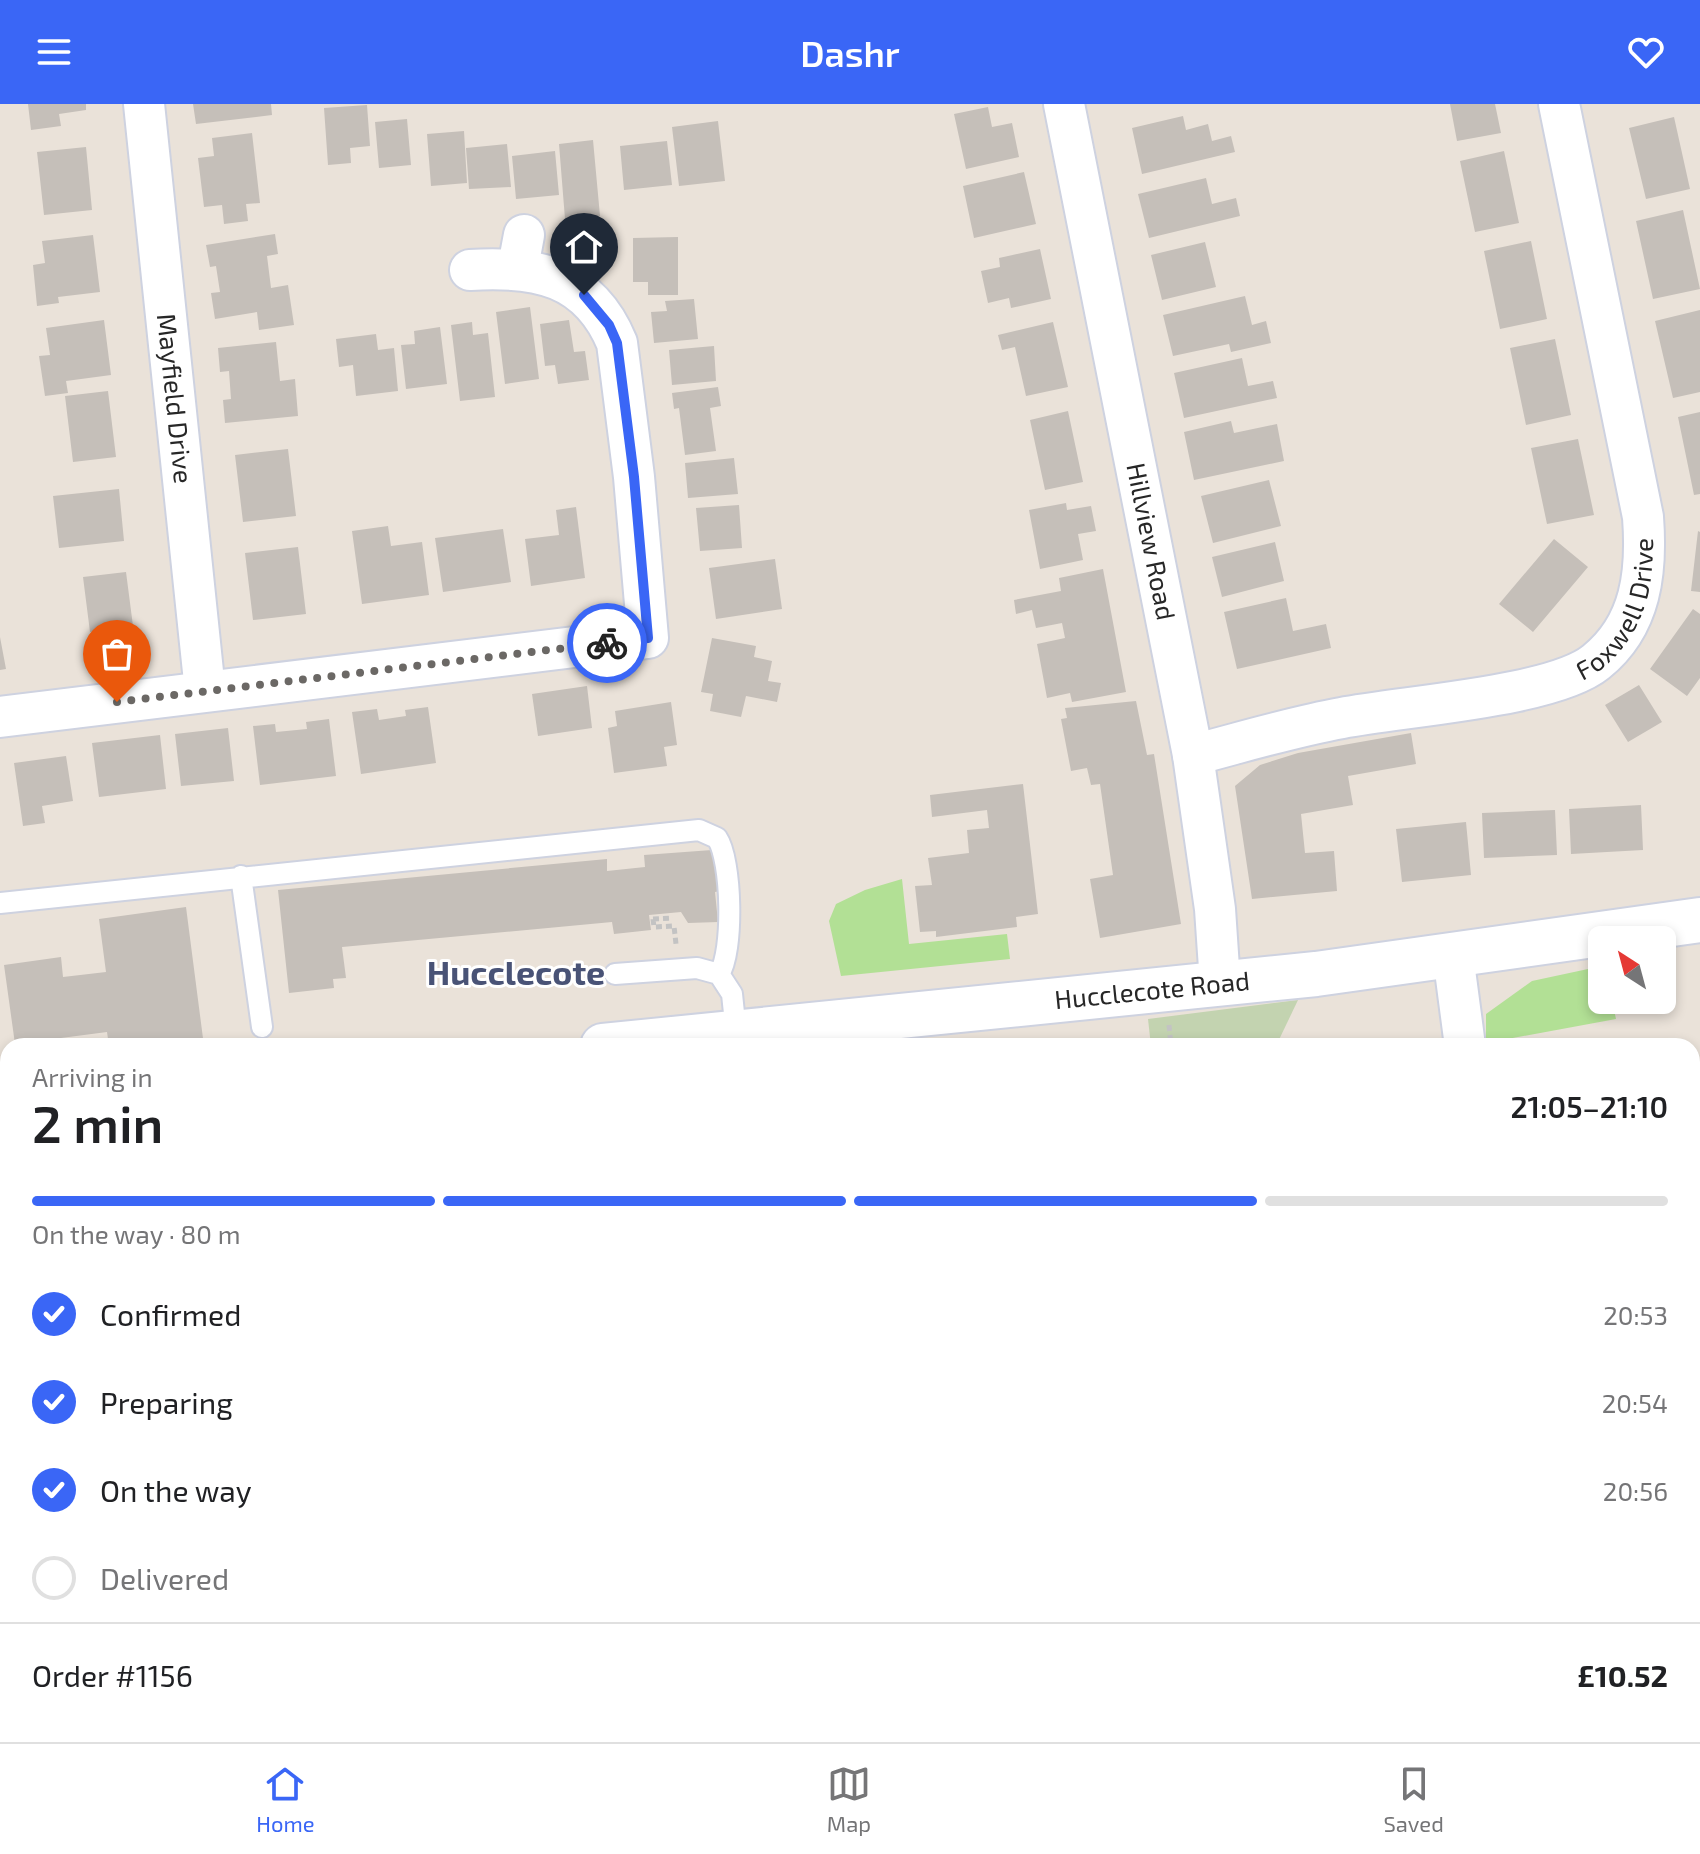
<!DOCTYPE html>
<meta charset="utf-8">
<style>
:root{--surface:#fff;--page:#f2f2f2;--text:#202124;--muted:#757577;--line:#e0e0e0;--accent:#3a66f6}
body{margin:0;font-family:"Exo 2",sans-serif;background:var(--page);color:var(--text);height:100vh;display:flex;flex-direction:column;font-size:30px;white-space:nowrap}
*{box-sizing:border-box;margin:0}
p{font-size:26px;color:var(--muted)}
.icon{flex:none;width:44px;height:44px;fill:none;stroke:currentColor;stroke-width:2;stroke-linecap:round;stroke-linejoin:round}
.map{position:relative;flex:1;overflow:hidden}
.side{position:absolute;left:0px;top:934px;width:1700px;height:704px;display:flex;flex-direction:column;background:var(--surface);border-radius:24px 24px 0 0;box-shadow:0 4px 12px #0003}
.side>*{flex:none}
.needle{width:52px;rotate:324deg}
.buttons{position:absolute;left:1588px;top:822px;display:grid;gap:16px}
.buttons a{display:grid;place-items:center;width:88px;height:88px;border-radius:12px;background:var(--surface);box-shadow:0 4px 12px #0003;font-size:40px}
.pin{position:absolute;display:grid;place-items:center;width:68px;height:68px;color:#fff;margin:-82px -34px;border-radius:50% 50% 50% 0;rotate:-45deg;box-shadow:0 0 8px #0007}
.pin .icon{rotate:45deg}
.courier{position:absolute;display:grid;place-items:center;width:80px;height:80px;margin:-40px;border:6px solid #3a66f6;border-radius:50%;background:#fff;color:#222;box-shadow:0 2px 10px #0007}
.summary em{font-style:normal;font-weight:600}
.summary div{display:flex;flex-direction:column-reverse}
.summary{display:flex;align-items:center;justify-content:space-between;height:136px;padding:0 32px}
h1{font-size:52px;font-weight:600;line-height:60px}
.bar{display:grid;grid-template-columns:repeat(4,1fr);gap:12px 8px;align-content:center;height:96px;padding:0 32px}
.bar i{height:10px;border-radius:6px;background:var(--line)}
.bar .on{background:var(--accent)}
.bar p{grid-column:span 4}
.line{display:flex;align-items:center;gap:20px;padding:0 32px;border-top:2px solid var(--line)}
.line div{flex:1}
ol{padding:0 32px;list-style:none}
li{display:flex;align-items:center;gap:24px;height:88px}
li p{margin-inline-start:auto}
li .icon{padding:8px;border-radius:50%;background:var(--accent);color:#fff;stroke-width:4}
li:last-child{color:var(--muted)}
li i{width:44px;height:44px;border:4px solid var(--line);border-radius:50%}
header{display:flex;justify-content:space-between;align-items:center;height:104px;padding:0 32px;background:var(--accent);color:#fff;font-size:36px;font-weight:600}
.dock{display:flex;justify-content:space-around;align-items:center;height:112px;border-top:2px solid var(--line);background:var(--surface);font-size:22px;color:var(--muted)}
.dock a{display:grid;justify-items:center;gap:4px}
.dock .on{color:var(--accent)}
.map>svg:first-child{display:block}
.green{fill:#b2e095}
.cemetery{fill:#c3d3b0}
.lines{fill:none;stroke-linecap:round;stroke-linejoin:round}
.stream{stroke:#6cd0eb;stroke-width:10}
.building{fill:#c5bfb9}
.service-casing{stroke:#ced2e0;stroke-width:24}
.minor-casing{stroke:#ced2e0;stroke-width:44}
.tertiary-casing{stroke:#ced2e0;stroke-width:48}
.path{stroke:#c3c3c3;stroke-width:5;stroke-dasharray:6 4;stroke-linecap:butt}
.service{stroke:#fff;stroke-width:20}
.minor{stroke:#fff;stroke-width:40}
.tertiary{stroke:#fff;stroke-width:44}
.done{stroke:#6b6865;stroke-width:8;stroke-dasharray:0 14.4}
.route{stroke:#3a66f6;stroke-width:10}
.labels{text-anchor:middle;stroke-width:6;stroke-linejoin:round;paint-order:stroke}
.street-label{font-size:26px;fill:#272727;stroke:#fff}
.district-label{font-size:34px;font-weight:bold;fill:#495376;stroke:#fff}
</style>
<header><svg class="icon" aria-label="menu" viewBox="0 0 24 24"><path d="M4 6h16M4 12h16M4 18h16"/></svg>Dashr<svg class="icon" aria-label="heart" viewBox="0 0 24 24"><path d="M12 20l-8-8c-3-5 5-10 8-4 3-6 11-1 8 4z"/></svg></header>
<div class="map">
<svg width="1700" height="1638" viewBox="0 0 1700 1638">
<rect width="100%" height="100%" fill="#eae2d9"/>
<path class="green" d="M902,775L909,840L1007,830L1010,855L841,872L829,817L836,800L865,786Z
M1602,862V896H1612L1616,915L1486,939V910L1532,877Z"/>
<path class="cemetery" d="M1298,896L1276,942H1151L1148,915Z"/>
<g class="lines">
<path class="stream" d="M0,1602L8,1597
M1349,1630L1357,1638"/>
</g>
<path class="building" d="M28,0H86V6L59,10L61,22L31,26Z
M193,0H271L272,11L196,20Z
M1450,0H1495L1501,29L1457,37Z
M367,1L370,42L350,44L351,59L328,61L324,4Z
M988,3L992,23L1012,19L1019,53L966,65L954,10Z
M1183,12L1186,26L1208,20L1212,37L1231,32L1235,48L1142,70L1132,24Z
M1674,13L1690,85L1646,95L1629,24Z
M407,15L411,61L379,64L375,18Z
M718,17L725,77L679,82L672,23Z
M464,27L467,79L431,82L427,30Z
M252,29L260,99L246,100L248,117L224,120L222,101L204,103L198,54L214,52L212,34Z
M593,36L600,112L565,115L559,40Z
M667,37L672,81L624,86L620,42Z
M507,40L511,83L469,85L466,44Z
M86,43L92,106L44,111L37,48Z
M555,47L559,91L516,95L512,52Z
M1504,47L1519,119L1475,128L1460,57Z
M1024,68L1036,120L974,134L963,82Z
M1206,74L1212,100L1236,94L1240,112L1149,134L1138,90Z
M1683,106L1700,185L1653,195L1636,117Z
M275,130L278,150L267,152L271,184L288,181L294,221L259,226L257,208L215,215L211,189L220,188L216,162L210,163L206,141Z
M93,131L100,188L58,193L59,199L37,202L33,161L45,159L42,137Z
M678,133V191H648V178H633V134Z
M1531,137L1547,215L1500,225L1484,147Z
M1205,138L1216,183L1162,196L1151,151Z
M1040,145L1051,195L1011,204L1009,194L988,199L981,167L1000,163L999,154Z
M1245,192L1252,221L1266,217L1271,239L1231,248L1229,240L1173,252L1163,211Z
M694,195L698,235L654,239L651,208L667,207L665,197Z
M530,203L539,275L505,280L496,208Z
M1700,206V288L1673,294L1655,217Z
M104,216L111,271L66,277L68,289L45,292L39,252L50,251L46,224Z
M569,216L574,248L585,247L589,276L558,280L555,261L545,262L540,220Z
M472,218L473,231L488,229L495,293L460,297L451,221Z
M1053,218L1068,283L1026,292L1015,243L1002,246L998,231Z
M440,223L447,280L406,285L401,241L415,240L414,227Z
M376,230L378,246L394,244L398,287L356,292L353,261L339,263L336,235Z
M1555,235L1571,311L1526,321L1510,244Z
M276,238L280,277L295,275L298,312L225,319L223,296L231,295L229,267L220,268L218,244Z
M714,242L716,277L672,281L669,246Z
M1242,254L1248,282L1273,277L1277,294L1184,314L1174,269Z
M718,283L721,302L710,304L716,347L685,351L679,304L674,305L672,289Z
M108,287L116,353L73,358L65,292Z
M1068,307L1083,378L1045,386L1030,316Z
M1700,308V390L1694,391L1678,313Z
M1231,317L1234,329L1277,320L1284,357L1194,376L1184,328Z
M1578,335L1594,411L1547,420L1531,344Z
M288,345L296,412L243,418L235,351Z
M734,354L738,390L688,394L685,359Z
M1269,376L1281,422L1213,439L1201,392Z
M119,385L124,437L59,444L53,392Z
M1066,399L1067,406L1091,402L1096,427L1078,430L1083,456L1040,465L1029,406Z
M739,401L742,444L700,447L696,404Z
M576,403L585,474L531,482L525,435L559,431L556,406Z
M388,422L391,442L422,438L429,491L362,500L352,427Z
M503,425L511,478L443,488L435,434Z
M1698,427L1700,428V488L1691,487Z
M1554,435L1588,463L1533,528L1499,500Z
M1275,438L1284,477L1222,493L1212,453Z
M298,443L306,510L253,516L245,449Z
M775,455L782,505L716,515L709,464Z
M1103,465L1126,588L1072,598L1070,589L1047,594L1037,540L1065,534L1062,519L1036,524L1032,506L1016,510L1014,496L1061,487L1059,474Z
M126,468L133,522L90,528L83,473Z
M1286,494L1293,527L1326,520L1331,544L1237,565L1224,508Z
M1693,505L1700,510V574L1687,592L1650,565Z
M0,533L6,565L0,566Z
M712,534L756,542L754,553L772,557L768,577L781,579L777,598L746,592L741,613L710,607L713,590L701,588Z
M1639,581L1662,618L1628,638L1605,601Z
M587,582L592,624L538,632L532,590Z
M1136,597L1147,651L1154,650L1181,820L1100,834L1090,775L1113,771L1100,680L1091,681L1087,664L1071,667L1061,615L1067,614L1065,604Z
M671,598L677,641L664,643L667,662L614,669L608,624L617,622L615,607Z
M428,603L436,659L361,670L352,608L377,605L379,616L406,612L405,606Z
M329,615L336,672L260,681L253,622L275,620L276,628L307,625L306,618Z
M228,624L234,677L181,682L175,630Z
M1411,629L1416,660L1348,672L1353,701L1301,710L1305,749L1334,747L1337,787L1252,795L1235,682L1260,661L1298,649Z
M160,631L166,685L99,693L92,639Z
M66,652L73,697L42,702L45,719L23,722L14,659Z
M1023,680L1038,810L1016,813L1017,823L936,833V827L920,828L915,782L932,781L928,754L969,749L967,726L989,724L987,706L932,713L930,691Z
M1641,701L1643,746L1571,750L1569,705Z
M1555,706L1557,751L1484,754L1482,709Z
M1466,718L1471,771L1402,778L1396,725Z
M712,746L720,787L715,788L718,818L688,819L681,808L649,811L651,826L614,830L612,818L342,843L346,874L333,875L334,884L289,889L278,786L607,755V767L645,763L644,751Z
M186,803L204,942H109L107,928L15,940L4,861L61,853L63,873L106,868L99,815Z"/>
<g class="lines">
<g class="service-casing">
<path id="service" d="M241,772L262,923
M0,799L699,726L717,734C732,756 734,848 719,870L732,890L736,928
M615,870L697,864L719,870"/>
</g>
<g class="minor-casing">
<g id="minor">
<path id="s1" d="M144,0L205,587"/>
<path id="s2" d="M1064,0L1193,651L1215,805L1220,879"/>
<path d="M518,163L524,131"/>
<path d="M0,613L648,534L634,373L617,239C589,171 536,162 470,166"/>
<path id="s3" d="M1193,651C1243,638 1292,623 1342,614C1403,602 1553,593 1596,558C1642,521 1647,467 1643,413L1559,0"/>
<path d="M1453,851L1465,942"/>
<path d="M1692,1561L1700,1562"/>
<path d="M486,1630L487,1638"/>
<path d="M779,1630L781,1638"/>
<path d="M1230,1630L1234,1638"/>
</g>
</g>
<g class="tertiary-casing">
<g id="tertiary">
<path id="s4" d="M603,942L1316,870L1700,816"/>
<path d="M0,1027L8,1025"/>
</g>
</g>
<path class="path" d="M653,815L654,823L674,822L676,840
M653,815L673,814
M1169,921L1171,942
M1189,942L1235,938"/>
<use href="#service" class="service"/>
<use href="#minor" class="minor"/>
<use href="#tertiary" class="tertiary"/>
</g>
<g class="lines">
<path class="done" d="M117,598L607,539"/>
<path class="route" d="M584,191L609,221L617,239L634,373L648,534L607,539"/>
</g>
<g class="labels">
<g class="street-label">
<text dy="9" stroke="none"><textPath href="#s1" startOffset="296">Mayfield Drive</textPath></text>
<text dy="9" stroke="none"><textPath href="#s2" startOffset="446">Hillview Road</textPath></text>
<text dy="9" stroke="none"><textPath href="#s3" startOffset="474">Foxwell Drive</textPath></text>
<text dy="9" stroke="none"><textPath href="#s4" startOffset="552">Hucclecote Road</textPath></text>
</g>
<g class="district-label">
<text x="516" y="881">Hucclecote</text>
</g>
</g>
</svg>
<div class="buttons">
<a><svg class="needle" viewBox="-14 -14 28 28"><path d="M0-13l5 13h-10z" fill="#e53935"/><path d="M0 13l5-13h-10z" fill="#757577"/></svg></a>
</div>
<div class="pin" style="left:117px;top:598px;background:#ea580c"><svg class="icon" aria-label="bag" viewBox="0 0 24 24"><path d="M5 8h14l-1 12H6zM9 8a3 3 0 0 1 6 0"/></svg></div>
<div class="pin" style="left:584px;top:191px;background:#1f2937"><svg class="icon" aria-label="home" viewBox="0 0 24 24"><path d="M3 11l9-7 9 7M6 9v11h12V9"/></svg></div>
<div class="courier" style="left:607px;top:539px"><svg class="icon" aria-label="bike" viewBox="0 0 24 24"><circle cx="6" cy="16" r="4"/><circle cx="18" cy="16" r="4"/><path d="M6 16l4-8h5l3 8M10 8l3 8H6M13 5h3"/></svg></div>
<section class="side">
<div class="summary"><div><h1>2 min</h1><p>Arriving in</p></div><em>21:05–21:10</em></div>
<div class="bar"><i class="on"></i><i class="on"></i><i class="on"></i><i></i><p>On the way · 80 m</p></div>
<ol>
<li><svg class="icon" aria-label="check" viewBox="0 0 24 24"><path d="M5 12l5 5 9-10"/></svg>Confirmed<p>20:53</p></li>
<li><svg class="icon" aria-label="check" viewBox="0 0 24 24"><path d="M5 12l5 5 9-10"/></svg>Preparing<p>20:54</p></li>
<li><svg class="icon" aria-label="check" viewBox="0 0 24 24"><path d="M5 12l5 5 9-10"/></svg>On the way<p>20:56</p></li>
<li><i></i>Delivered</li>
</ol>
<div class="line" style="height:104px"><div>Order #1156</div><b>£10.52</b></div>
</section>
</div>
<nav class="dock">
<a class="on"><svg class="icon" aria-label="home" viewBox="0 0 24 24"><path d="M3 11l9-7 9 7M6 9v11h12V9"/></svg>Home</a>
<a><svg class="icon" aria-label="map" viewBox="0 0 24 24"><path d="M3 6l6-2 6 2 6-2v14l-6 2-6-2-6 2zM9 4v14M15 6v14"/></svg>Map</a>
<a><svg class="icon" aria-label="saved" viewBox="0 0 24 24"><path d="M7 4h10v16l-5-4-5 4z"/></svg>Saved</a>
</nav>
